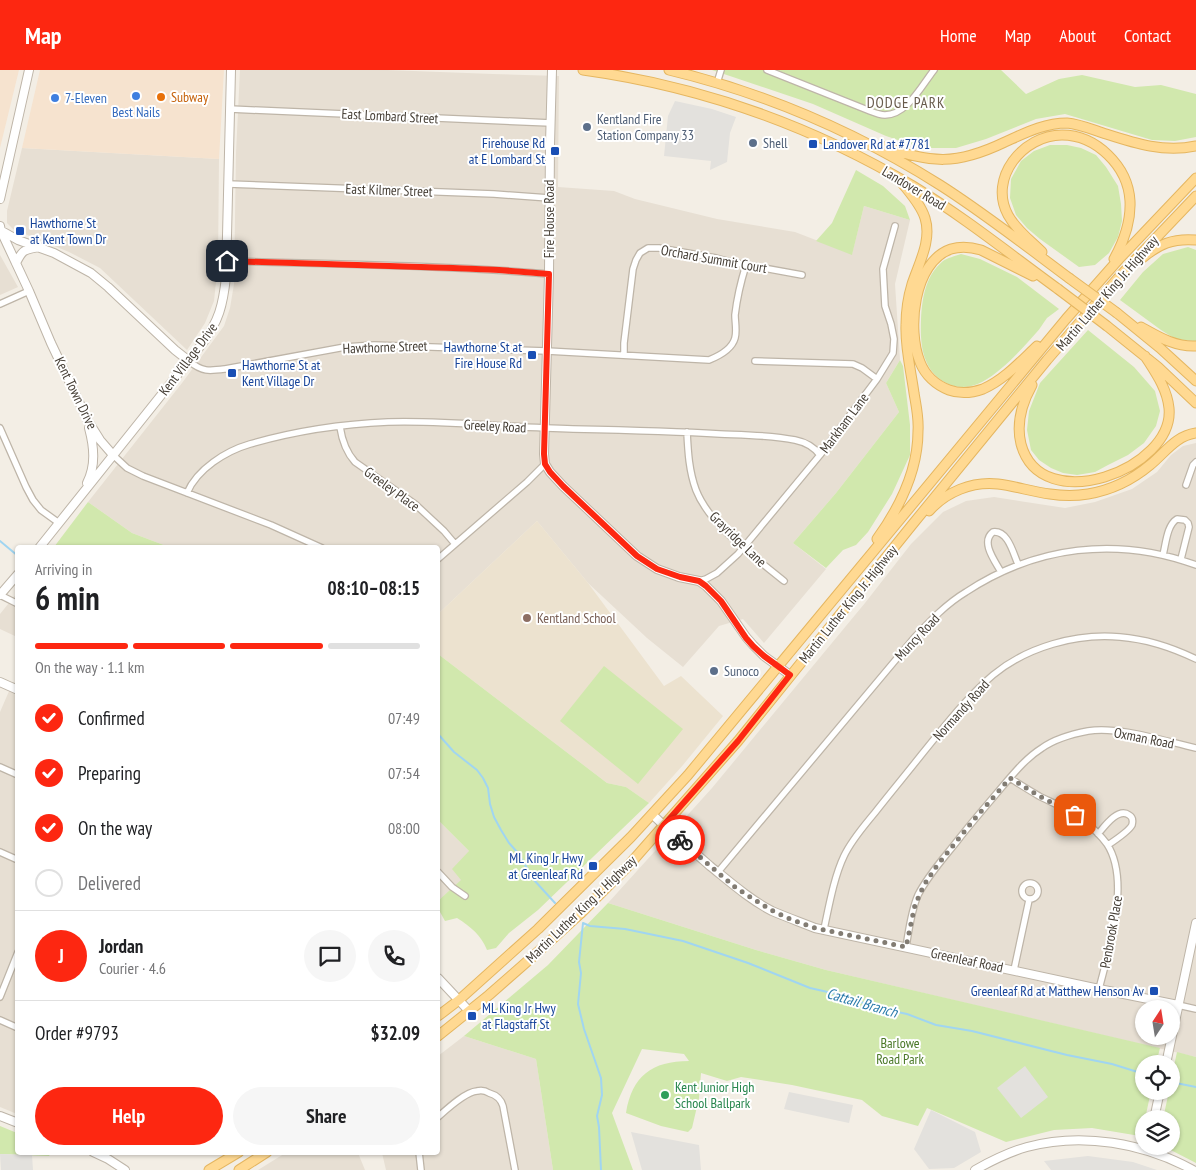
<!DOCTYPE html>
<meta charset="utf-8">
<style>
:root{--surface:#fff;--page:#f6f6f6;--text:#202124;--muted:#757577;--line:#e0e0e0;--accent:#fd2711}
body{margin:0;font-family:"PT Sans Narrow",sans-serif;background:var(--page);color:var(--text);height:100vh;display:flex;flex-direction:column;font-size:19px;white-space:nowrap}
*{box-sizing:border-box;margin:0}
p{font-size:16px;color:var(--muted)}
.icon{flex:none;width:28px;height:28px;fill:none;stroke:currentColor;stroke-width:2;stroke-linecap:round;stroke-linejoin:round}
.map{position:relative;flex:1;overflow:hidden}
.side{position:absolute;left:15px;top:475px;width:425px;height:610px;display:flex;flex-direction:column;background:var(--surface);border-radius:5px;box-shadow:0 1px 4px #0004}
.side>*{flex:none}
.needle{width:32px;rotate:12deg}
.tools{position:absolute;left:1135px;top:930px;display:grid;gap:10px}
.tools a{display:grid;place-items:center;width:45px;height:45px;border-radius:50%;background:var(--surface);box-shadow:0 1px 4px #0004;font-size:25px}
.pin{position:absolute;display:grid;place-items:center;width:42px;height:42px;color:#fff;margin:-21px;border-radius:10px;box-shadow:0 2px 8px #0006}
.courier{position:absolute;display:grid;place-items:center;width:50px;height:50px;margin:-25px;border:4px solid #fd2711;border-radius:50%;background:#fff;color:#222;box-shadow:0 1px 6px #0007}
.headline em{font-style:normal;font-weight:800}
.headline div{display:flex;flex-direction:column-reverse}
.headline{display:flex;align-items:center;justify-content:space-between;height:85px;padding:0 20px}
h1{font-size:32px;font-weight:800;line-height:38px}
.bar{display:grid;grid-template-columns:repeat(4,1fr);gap:8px 5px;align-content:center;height:60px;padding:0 20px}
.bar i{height:6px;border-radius:4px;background:var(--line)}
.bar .on{background:var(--accent)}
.bar p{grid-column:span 4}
.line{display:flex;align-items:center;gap:12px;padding:0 20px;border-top:1px solid var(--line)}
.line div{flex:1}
.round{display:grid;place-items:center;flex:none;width:52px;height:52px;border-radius:26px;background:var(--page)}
ol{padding:0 20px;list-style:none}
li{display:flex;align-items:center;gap:15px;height:55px}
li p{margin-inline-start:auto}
li .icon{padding:5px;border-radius:50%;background:var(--accent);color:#fff;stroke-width:4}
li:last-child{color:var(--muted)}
li i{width:28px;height:28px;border:2px solid var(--line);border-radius:50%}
.button{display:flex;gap:10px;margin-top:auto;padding:10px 20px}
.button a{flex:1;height:58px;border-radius:30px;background:var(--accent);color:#fff;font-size:20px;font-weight:800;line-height:58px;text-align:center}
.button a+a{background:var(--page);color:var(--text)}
header{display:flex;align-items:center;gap:30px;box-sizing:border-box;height:70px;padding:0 25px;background:var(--accent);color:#fff}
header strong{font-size:24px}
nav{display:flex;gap:28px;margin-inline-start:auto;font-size:18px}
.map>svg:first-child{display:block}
.residential{fill:#e7dfd3;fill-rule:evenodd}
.commercial{fill:#f6e3cf}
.education{fill:#ece2cf}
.green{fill:#d1e8ad}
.parking{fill:#e3e1dd}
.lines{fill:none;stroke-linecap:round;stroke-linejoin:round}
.stream{stroke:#a0d5f1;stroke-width:2}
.minor-casing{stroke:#beb5a8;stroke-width:8}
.tertiary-casing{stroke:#beb5a8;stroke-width:10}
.primary-casing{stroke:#e5b660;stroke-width:11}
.minor{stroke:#fff;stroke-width:5.5}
.tertiary{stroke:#fff;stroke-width:8}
.primary{stroke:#ffd992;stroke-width:9}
.primary-bridge-casing{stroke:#e5b660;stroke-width:11;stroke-linecap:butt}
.primary-bridge{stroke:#ffd992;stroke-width:9}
.done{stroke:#827c73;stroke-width:5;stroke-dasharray:0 9}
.route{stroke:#fd2711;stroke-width:6}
.shop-dot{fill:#3f7fe0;stroke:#fff;stroke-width:2}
.food-dot{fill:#e8710a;stroke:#fff;stroke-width:2}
.service-dot{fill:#5c6f8a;stroke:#fff;stroke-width:2}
.transit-dot{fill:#1a4fb4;stroke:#fff;stroke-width:2}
.education-dot{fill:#8d6e63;stroke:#fff;stroke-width:2}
.leisure-dot{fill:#2e9e5b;stroke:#fff;stroke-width:2}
.labels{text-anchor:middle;stroke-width:4;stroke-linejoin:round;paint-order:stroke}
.food-label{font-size:14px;fill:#c56008;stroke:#fff;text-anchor:start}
.shop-label{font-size:14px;fill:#366cbe;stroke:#fff;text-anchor:start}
.street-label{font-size:14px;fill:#453e35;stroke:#fff}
.service-label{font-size:14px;fill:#4e5e75;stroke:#fff;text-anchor:start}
.transit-label{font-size:14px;fill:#164399;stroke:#fff;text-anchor:end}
.education-label{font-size:14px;fill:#785e54;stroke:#fff;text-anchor:start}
.park-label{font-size:14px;fill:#4a7827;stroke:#fff}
.leisure-label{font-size:14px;fill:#27864d;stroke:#fff;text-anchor:start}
.neighbourhood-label{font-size:15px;letter-spacing:1px;fill:#685b4c;stroke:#fff}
.water-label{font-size:15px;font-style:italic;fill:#2b7cab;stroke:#fff}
</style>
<header>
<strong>Map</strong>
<nav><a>Home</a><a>Map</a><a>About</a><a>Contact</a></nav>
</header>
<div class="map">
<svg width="1196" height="1100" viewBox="0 0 1196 1100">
<rect width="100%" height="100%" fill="#f3eee5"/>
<path class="residential" d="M240,0H387L493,4L559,6L558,117L614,121L635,129L717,149L795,162L852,184L864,136L910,150L895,214L900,290L886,313L899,342L836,423L793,473L826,499L764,573L743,549L719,556L683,597L647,568L588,513L537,451L438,544V478L169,477L132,463L88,432L182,313L224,256L230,238L234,214L236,83Z
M22,78L219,89L218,193L214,231L205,253L187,280L100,198L69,182L13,159L7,153V141Z
M0,185L18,217L0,225Z
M1196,373V987L826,900L756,880L608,833L712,718L865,533L911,474L943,442L966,431L994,427L1065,438L1095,432L1132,419L1157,402L1171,385L1183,376ZM1144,939H1171V966H1144Z
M17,523V567L0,559V544Z
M13,612L18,614L17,1044L0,1037V642Z
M438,750L469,781L462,810L438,831Z
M464,966L536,989L553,1100H386L382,1083L438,1082V986Z
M287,1082L358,1083L365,1100H258Z"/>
<path class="commercial" d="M0,0H19L0,78Z
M40,0H224L219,89L22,78Z"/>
<path class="education" d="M537,451L588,513L664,616L681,606L723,646L683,695L649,733L626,717L607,713L438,584V544Z"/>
<path class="green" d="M712,0H1001L1026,24L1059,9L1082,5L1135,17L1161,15L1196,24V67L1175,71L1152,70L1065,44L1036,49L986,69L956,78H922L886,66L813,34Z
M1050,75H1067L1081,78L1096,85L1106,97L1118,116L1121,134L1122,151L1118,167L1109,183L1095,195L1079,197L1040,169L1027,158L1016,145L1010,128L1011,109L1021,91L1034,81Z
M856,100L883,116L905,136L910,150L864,136L852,185L816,171L832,153Z
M1188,177L1196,180V271H1195L1177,270L1161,260L1120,230L1143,202L1163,184Z
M961,184L980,189L1017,207L1059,239C1055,242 1051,245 1047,248C1043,253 1040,259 1036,263C1021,280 1002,301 982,312C970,318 958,319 946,313C922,300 920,274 921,250C922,229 925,206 943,191C947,188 955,186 961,184Z
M1088,260L1134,297L1155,321L1160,341L1156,356L1144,373L1128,385L1108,395L1095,402L1077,405L1063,403L1051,398L1039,390L1031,380L1027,360L1029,341L1040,313Z
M900,290L903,296L910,355V385L892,424L868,462L856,475L843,480L826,498L793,473L836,423L899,342L886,313Z
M88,432L132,463L169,477H54Z
M438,584L607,713L626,717L649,733L538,840L509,863L496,878L487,880C481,865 471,857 457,848L445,851L440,842L439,830L461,810L452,799L469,781L438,750Z
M604,596L683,659L638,714L560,651Z
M608,833L756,880L826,900L1160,978L1156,994H1144V1021H1151L1145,1049H1144V1056L1140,1066L1092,1058L1054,1060L1006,1072L927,1038L918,1056L882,1046L862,1030L792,1015L741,1007L727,1011L701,1003L699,1028L692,1058L688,1062L661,1056L626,1043C632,1006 652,991 689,991L684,984L642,979L612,1043L633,1100H553L536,989L464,966L548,895Z
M1177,982L1196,987V1093L1163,1076H1171V1049H1163L1169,1021H1171V1010Z
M0,1056L17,1063L18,1082L51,1083L49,1086L0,1084Z"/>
<path class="parking" d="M675,31L712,39L736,47L730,63L727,92L710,100L711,91L664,86L668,46Z
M1025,996L1048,1027L1021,1048L997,1018Z
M789,1022L853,1035L849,1053L784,1039Z
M931,1040L975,1062L981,1082L954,1098L929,1099L914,1079Z
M631,1062L699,1075L701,1100H642Z
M0,1084L32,1085L33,1100H1Z
M1088,1086L1133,1092L1157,1100H1051L1044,1091Z"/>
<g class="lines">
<path class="stream" d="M0,471L18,486
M438,664L454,682L477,700L483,708L488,718L490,734L494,747L501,760L509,773L518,783L534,810L555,833
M1171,1012L1196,1017
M601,1100L599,1057L597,1046L602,1025L601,1008L584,959L578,934L581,903L579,892L583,853L590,856L625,859L683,871L748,893L810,918L832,923L883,939L907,944L936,955L972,961L1067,985L1112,994L1144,1004"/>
<g class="minor-casing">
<path id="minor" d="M767,0L870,41C875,43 880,45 885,45C907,45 922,15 934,0
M717,13L721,0
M230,39L551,53
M228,114L494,124L549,128
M227,191C334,194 442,195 549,204
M0,234L29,221
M624,284V273L633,199L636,190L640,183L648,178H659L716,188L731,192L802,205
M189,291C202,302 209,301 225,299L345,277L374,275L547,281L709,290C719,286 732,279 735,268C737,261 735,252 735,245C737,228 741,211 746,195
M755,291L853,294L862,298L877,309
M340,357C342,370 346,382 355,392L415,434L444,461L455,474
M0,358L26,417L33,430L41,440L59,453
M687,362C688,382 689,401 696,420C710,456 755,487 784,511
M113,385L127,398L143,406L271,455L322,478
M1186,415L1193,395L1196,392
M187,423C197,399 226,381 250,374C295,361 342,354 388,352C449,350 511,358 573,359C622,360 671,361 720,364C745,365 770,365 795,370C805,372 814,377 820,385
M1163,485C1166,473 1167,455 1177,449L1185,450L1188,453L1189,457L1181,489
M438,489L527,412L545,394
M1001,502C995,491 980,472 993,462C1008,460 1013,483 1018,494
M699,511L706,509L717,503L738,484L820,385L877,309L893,283L894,269L891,254L885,236L883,199L895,156
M0,525L18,534
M0,697L18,705
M1010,708C1019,714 1029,720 1039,726C1055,734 1072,741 1085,752C1093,758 1101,766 1107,774C1131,811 1109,879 1099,919
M1098,764C1104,757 1118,737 1129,745C1133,747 1133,751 1132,755C1129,761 1114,771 1108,775
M0,782L18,790
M438,802L452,817L465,826
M718,802L914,568C930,551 946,534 966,522C1036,476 1117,466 1196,495
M1022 821a8 8 0 1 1 16 0a8 8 0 1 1-16 0Z
M824,859C829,836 834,807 844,786C852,769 865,755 877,740C892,721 907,703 922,684C944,657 966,628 993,605C1027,577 1076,563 1120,567C1146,569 1173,578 1196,589
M906,877C909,860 911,841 918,825C928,805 944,788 958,770C972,752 987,735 1002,717C1014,703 1026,688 1042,678C1056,668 1072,664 1088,661C1119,656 1164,671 1196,678
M1014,900L1029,830
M0,927L18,882
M1178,935L1196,939
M0,950L18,958
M438,1047C447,1039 465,1022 477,1021C481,1020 486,1021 489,1023C496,1025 501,1029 503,1036L515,1100
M419,1082L421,1100"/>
</g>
<g class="tertiary-casing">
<path id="tertiary" d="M552,0L550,74L549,204L544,384L545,394L550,402L563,416L637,486L657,499L679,507L699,511L706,516L721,531L746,567L753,575L764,586L790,605
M0,129L29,0
M0,156L1,161L29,221L51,273L88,351L100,370L113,385
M0,160L18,170L54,183L91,203L108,217L175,280L189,291
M16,193C23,179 24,180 39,177
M87,413C96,395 94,377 89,358
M39,478L202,274C219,251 223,235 226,207L231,0
M0,525L18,504
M0,612L18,620
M653,745C671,763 691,779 710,796C730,812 749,829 772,841C786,847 800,852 815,858L1099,919L1178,935
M438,908L469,941
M1166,994L1196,853
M0,1046L18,1053
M1154,1049L1160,1021
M93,1082L108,1089L125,1100
M975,1100C991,1091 1009,1082 1027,1077C1082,1062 1144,1073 1193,1100"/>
</g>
<g class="primary-casing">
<path id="primary" d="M583,0C699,16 812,56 913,116C964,147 1010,184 1058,219
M669,0C765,23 856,62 940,115C984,143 1026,176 1069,208
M881,76C932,93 955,96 1005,72C1025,63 1044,53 1067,53C1079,54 1091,59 1103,63C1134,73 1163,83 1196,76
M1042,182C1030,170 1016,160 1008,145C988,108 1023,65 1062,65C1096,65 1128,96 1130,131C1131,152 1124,171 1114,189
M1141,189C1159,174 1173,168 1196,170
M1033,206L981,180C971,177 961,176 951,179C913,192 907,260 920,292C925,305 936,315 949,320C960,324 972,323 983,319C1004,310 1021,291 1037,276
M1117,243L1160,278L1196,311
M1107,256L1158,297L1196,333
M1141,257C1159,267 1175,277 1196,276
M1032,315C1022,333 1016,354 1021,374C1041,449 1175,399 1169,338C1167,318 1155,302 1145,286
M929,441C946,422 972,411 998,414C1015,416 1033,422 1050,424C1063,426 1076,426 1088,424C1112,420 1132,410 1150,395C1165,383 1175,366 1196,363
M877,469C900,437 918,401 918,361C919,348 916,335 914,323C911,301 905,278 906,255C906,241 908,227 912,214C919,193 932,170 925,148C921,135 910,123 902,113
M438,946L459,930L538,859L631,767L688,705L1066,249L1119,189L1196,108
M438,966L489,925L538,882L580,844L628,796L738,671L912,455L1047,290L1118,208L1196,126
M209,1100L239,1082
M239,1100L267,1082"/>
</g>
<use href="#minor" class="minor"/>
<use href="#tertiary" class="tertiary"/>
<use href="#primary" class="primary"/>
<g class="primary-bridge-casing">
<path id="primary-bridge" d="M1069,208L1117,243
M1058,219L1107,256"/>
</g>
<use href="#primary-bridge" class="primary-bridge"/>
</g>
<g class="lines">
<path class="done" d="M680,770L736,818L771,840L790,849L815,858L906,877L915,835L924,815L936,797L972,752L1010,708L1039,726L1075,745"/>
<path class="route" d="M227,191L453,198L499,200L549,204L544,384L545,394L550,402L563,416L637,486L657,499L680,507L699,511L706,516L721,531L746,568L753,576L764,586L790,605L738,671L664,755L680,770"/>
</g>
<g class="shop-dot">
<circle cx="136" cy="26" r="5"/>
<circle cx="55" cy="28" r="5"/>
</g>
<circle class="food-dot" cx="161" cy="27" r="5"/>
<g class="service-dot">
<circle cx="587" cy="57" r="5"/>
<circle cx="753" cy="73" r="5"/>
<circle cx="714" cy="601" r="5"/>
</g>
<g class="transit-dot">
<rect x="808" y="69" width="10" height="10" rx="2.5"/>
<rect x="550" y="76" width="10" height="10" rx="2.5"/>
<rect x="15" y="156" width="10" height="10" rx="2.5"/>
<rect x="527" y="280" width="10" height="10" rx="2.5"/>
<rect x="227" y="298" width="10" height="10" rx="2.5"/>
<rect x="588" y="791" width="10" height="10" rx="2.5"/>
<rect x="1149" y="916" width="10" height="10" rx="2.5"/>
<rect x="467" y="941" width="10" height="10" rx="2.5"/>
</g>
<circle class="education-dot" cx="527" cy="548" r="5"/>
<circle class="leisure-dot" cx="665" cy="1025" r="5"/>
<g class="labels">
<g class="food-label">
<text x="171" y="32">Subway</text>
</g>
<g class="shop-label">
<text x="65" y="33">7-Eleven</text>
<text x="136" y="47" text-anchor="middle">Best Nails</text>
</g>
<g class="street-label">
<text transform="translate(390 46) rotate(3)" y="5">East Lombard Street</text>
<text transform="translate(914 118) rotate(31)" y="5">Landover Road</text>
<text transform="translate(389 120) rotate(2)" y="5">East Kilmer Street</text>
<text transform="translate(549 149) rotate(-90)" y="5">Fire House Road</text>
<text transform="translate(714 189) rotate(10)" y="5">Orchard Summit Court</text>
<text transform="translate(1107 223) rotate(-49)" y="5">Martin Luther King Jr. Highway</text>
<text transform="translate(385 277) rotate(-2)" y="5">Hawthorne Street</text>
<text transform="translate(188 289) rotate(-53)" y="5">Kent Village Drive</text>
<text transform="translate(76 323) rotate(64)" y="5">Kent Town Drive</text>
<text transform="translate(844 353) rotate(-53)" y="5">Markham Lane</text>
<text transform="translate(495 356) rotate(3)" y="5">Greeley Road</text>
<text transform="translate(392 419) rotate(36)" y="5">Greeley Place</text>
<text transform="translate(738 469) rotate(44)" y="5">Grayridge Lane</text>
<text transform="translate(848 534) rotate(-51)" y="5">Martin Luther King Jr. Highway</text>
<text transform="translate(917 567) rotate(-47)" y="5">Muncy Road</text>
<text transform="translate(961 640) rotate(-48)" y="5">Normandy Road</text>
<text transform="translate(1144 668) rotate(11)" y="5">Oxman Road</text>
<text transform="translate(581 839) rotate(-44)" y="5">Martin Luther King Jr. Highway</text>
<text transform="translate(1111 862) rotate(-80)" y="5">Penbrook Place</text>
<text transform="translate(967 890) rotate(12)" y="5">Greenleaf Road</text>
</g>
<g class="service-label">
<text x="597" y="54">Kentland Fire<tspan x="597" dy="16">Station Company 33</tspan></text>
<text x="763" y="78">Shell</text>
<text x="724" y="606">Sunoco</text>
</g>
<g class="transit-label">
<text x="545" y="78">Firehouse Rd<tspan x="545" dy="16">at E Lombard St</tspan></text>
<text x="823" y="79" text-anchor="start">Landover Rd at #7781</text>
<text x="30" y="158" text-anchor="start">Hawthorne St<tspan x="30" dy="16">at Kent Town Dr</tspan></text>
<text x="522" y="282">Hawthorne St at<tspan x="522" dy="16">Fire House Rd</tspan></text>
<text x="242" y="300" text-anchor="start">Hawthorne St at<tspan x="242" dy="16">Kent Village Dr</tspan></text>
<text x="583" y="793">ML King Jr Hwy<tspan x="583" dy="16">at Greenleaf Rd</tspan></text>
<text x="1144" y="926">Greenleaf Rd at Matthew Henson Av</text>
<text x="482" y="943" text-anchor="start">ML King Jr Hwy<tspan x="482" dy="16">at Flagstaff St</tspan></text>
</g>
<g class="education-label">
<text x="537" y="553">Kentland School</text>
</g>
<g class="park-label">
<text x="900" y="978">Barlowe<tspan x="900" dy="16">Road Park</tspan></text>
</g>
<g class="leisure-label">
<text x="675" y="1022">Kent Junior High<tspan x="675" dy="16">School Ballpark</tspan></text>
</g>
<g class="neighbourhood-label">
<text x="906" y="38">DODGE PARK</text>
</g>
<g class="water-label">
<text transform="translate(862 933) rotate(16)" y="5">Cattail Branch</text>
</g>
</g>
</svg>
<div class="tools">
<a><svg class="needle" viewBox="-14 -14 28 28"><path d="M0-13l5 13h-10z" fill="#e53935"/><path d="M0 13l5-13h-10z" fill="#757577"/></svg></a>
<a><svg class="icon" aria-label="locate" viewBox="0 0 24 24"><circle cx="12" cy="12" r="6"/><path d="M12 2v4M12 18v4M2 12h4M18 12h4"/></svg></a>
<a><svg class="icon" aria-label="layers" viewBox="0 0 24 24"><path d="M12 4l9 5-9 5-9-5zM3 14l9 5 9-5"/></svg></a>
</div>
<div class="pin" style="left:1075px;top:745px;background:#ea580c"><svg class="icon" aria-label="bag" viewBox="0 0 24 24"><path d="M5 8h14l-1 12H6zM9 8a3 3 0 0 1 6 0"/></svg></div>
<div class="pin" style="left:227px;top:191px;background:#1f2937"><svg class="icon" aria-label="home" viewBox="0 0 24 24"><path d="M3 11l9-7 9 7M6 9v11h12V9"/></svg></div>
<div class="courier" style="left:680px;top:770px"><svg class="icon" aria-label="bike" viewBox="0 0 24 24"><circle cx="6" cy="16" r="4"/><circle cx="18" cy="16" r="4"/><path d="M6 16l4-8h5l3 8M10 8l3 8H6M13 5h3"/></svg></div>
<section class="side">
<div class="headline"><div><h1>6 min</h1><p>Arriving in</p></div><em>08:10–08:15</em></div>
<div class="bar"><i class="on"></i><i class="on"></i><i class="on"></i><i></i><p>On the way · 1.1 km</p></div>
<ol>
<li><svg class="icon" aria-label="check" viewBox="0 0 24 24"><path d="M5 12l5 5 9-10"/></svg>Confirmed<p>07:49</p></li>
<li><svg class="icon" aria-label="check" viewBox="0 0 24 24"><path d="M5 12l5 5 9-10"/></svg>Preparing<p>07:54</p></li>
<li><svg class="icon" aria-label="check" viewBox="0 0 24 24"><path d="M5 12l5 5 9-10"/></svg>On the way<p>08:00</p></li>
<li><i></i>Delivered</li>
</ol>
<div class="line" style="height:90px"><b class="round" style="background:var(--accent);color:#fff">J</b><div><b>Jordan</b><p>Courier · 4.6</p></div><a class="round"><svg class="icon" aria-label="chat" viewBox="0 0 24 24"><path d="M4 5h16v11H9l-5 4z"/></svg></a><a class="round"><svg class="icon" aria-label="phone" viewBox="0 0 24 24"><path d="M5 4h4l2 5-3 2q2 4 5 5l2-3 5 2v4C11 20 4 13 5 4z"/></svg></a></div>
<div class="line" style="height:65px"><div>Order #9793</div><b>$32.09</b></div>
<div class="button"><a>Help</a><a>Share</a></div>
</section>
</div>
